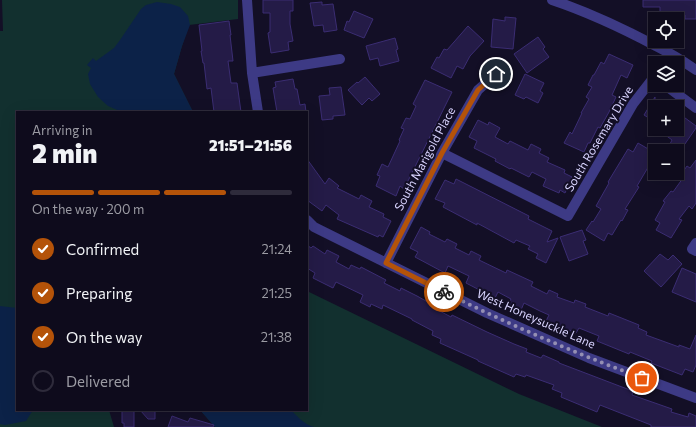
<!DOCTYPE html>
<meta charset="utf-8">
<style>
:root{--surface:#0e0b1c;--page:#1c1929;--text:#f1f3f6;--muted:#9b9ba3;--line:#2e2b3b;--accent:#b45309}
body{margin:0;font-family:Commissioner,sans-serif;background:var(--page);color:var(--text);height:100vh;display:flex;flex-direction:column;font-size:15px;white-space:nowrap}
*{box-sizing:border-box;margin:0}
p{font-size:13px;color:var(--muted)}
.icon{flex:none;width:22px;height:22px;fill:none;stroke:currentColor;stroke-width:2;stroke-linecap:round;stroke-linejoin:round}
.map{position:relative;flex:1;overflow:hidden}
.side{position:absolute;left:16px;top:111px;width:292px;height:300px;display:flex;flex-direction:column;background:var(--surface);border-radius:0px;box-shadow:0 4px 16px #0002,0 0 0 1px var(--line)}
.side>*{flex:none}
.controls{position:absolute;left:648px;top:12px;display:grid;gap:8px}
.controls a{display:grid;place-items:center;width:36px;height:36px;border-radius:0px;background:var(--surface);box-shadow:0 4px 16px #0002,0 0 0 1px var(--line);font-size:20px}
.pin{position:absolute;display:grid;place-items:center;width:34px;height:34px;color:#fff;margin:-17px;border:2px solid #fff;border-radius:50%;box-shadow:0 1px 4px #0007}
.courier{position:absolute;display:grid;place-items:center;width:40px;height:40px;margin:-20px;border:3px solid #b45309;border-radius:50%;background:#fff;color:#222;box-shadow:0 1px 5px #0007}
.overview em{font-style:normal;font-weight:800}
.overview div{display:flex;flex-direction:column-reverse}
.overview{display:flex;align-items:center;justify-content:space-between;height:68px;padding:0 16px}
h1{font-size:26px;font-weight:800;line-height:30px}
.bar{display:grid;grid-template-columns:repeat(4,1fr);gap:6px 4px;align-content:center;height:48px;padding:0 16px}
.bar i{height:5px;border-radius:3px;background:var(--line)}
.bar .selected{background:var(--accent)}
.bar p{grid-column:span 4}
ol{padding:0 16px;list-style:none}
li{display:flex;align-items:center;gap:12px;height:44px}
li p{margin-inline-start:auto}
li .icon{padding:4px;border-radius:50%;background:var(--accent);color:#fff;stroke-width:4}
li:last-child{color:var(--muted)}
li i{width:22px;height:22px;border:2px solid var(--line);border-radius:50%}
.map>svg:first-child{display:block}
.green{fill:#12302f}
.water{fill:#0c2248}
.building{fill:#241b47;stroke:#3b2d73}
.lines{fill:none;stroke-linecap:round;stroke-linejoin:round}
.minor{stroke:#3d3a85;stroke-width:10}
.done{stroke:#948fb3;stroke-width:4;stroke-dasharray:0 7.2}
.route{stroke:#b45309;stroke-width:5}
.labels{text-anchor:middle;stroke-width:4;stroke-linejoin:round;paint-order:stroke}
.street-label{font-size:12px;fill:#d9d4ff;stroke:#130f26}
</style>
<div class="map">
<svg width="696" height="427" viewBox="0 0 696 427">
<rect width="100%" height="100%" fill="#130f26"/>
<path class="green" d="M2,0H238V19L189,25L182,46L174,74L193,112H17V410H109L114,427H0V31H3Z
M307,291L519,394L602,427H215L200,410H307Z"/>
<path class="water" d="M157,2L171,4L180,7L188,16L190,25L182,46L174,74L193,112H122L108,106L98,97L90,84L88,74L91,68L87,65L93,58L96,61L114,48L120,40L141,9L146,5Z
M0,306L17,308V410H33L26,421L5,425L0,424Z
M200,410H291C298,417 305,425 314,427H215Z"/>
<path class="building" d="M263,0H293V11H290V24L293,41L288,42L289,50L271,53L268,33L270,32V13H263Z
M643,0H696V19H685V15L660,16V7H643Z
M322,2V5L333,4L337,30L324,32L323,25L314,26L310,3Z
M354,11L373,19L364,38L344,30L347,21L349,22Z
M505,17L516,18L513,49L491,47L493,19L505,21Z
M229,21L231,35H230L233,61H228L231,83H237L241,112H214L211,88L207,89L204,63H203L201,51H202L199,25Z
M468,26L484,41L470,56L463,69L457,66L451,78L431,68L437,57L439,58L444,49L447,50Z
M538,37L545,47L543,49L549,57L527,73L514,54Z
M395,38L398,49L396,50L399,61L380,66L378,58L370,60L366,46Z
M609,54L633,65L627,78L621,75L612,95L616,97L609,112L600,128L598,127L590,143H588L584,152L564,143L570,132L572,134L582,113H581L589,99L586,97L592,87L588,85L593,75H594L601,62L604,64Z
M525,74L544,83L540,91L543,93L538,103L526,97L524,99L515,95Z
M365,77L380,94L372,101L369,98L362,105L348,90L357,82L358,83Z
M293,79L295,89H297L300,105L305,104L306,112H277L273,88L276,87L275,82Z
M425,80L452,92L404,189L400,186L396,196L376,186L380,176L377,175L382,164L388,167L400,141L399,140L404,129L401,128L406,118L410,119L416,106L413,104Z
M341,87L345,115L333,116V119L322,120L319,96L330,95L329,88Z
M655,97V122L644,115Z
M677,112L696,126V128L680,151L670,144L672,140L664,134L668,129H677Z
M478,120L488,125L489,122L500,128L495,137L508,144L510,141L528,150L531,144L541,149L539,153L549,158L547,162L565,170L564,173L572,177L565,193L560,190L559,193L543,186L546,179L532,172L529,177L511,168L510,169L495,161L496,159L474,148L477,141L469,137Z
M638,143L655,153V167L650,164L637,186L639,187L625,209L628,210L622,221L621,220L612,235L608,233L604,241L586,230L592,221L593,222L601,209L596,206L609,183L608,182L628,149L633,152Z
M307,159L325,184L329,178L339,186L337,188L359,199L361,195L372,201L369,207L384,214L383,217L391,221L383,237L379,235L378,237L337,219L339,215L326,205L322,211L307,200Z
M696,160V203L692,209L689,206L679,219L682,220L671,238L656,230L660,223L655,220L665,202L663,201L671,191L673,192L683,178L680,176L687,166L690,168Z
M456,179L529,216L528,219L552,231L547,242L558,238L546,263L536,258L538,254L528,249L530,246L516,240L514,243L477,223V225L443,207L445,203L435,199L445,180L454,184Z
M421,227L430,232L429,234L445,242L447,239L457,244L455,248L469,255L471,251L481,256L479,260L506,273L507,270L533,282L531,286L547,294L549,290L558,294L557,297L574,303L575,300L586,304L585,307L608,316L609,313L639,325L638,328L647,332L646,335L679,347V345L690,349L696,335V365L693,372L685,369L682,375L651,363L652,361L630,352L629,354L597,341L599,336L579,328L576,333L564,328L546,321L549,315L540,311L524,303L521,310L508,304L511,299L498,292L495,298L466,283L469,276L448,266L445,273L415,257L418,252L410,248Z
M582,230L586,240L583,241L588,254L569,261L560,237Z
M307,245L311,248L313,246L325,254L327,250L339,256L336,262L349,269L351,265L360,269L361,267L386,280L384,283L400,291L401,288L417,296L435,306L434,308L451,317L452,315L487,332L514,344L527,349L526,352L541,358L543,355L559,362V363L622,387L633,391L632,395L672,409L671,412L688,417L689,413L696,416V427H651V425L600,405L597,412L561,397L562,393L552,389L554,385L526,375L525,377L516,374L514,377L478,361V360L440,343L441,339L432,335L433,331L412,320V319L383,305L382,309L371,304L370,307L360,302L363,295L336,282L333,288L313,278L315,273L307,268Z
M660,254L668,260L673,255L682,264L661,287L644,271Z
M682,268L696,274V302L672,292Z
M122,410H134V427H124V423H122Z
M140,410H155V419H148Z
M172,416L188,422L190,418L214,425L213,427H168Z"/>
<g class="lines">
<path class="minor" d="M247,0L252,73L258,112
M552,0C588,12 622,28 656,46C670,53 683,61 696,70
M252,73L340,59
M665,85L696,108
M442,153L568,216L633,104L654,77L655,78
M307,220L314,227L487,313L589,358L696,398
M696,243L692,249L696,251
M386,263L442,153L478,90L496,74"/>
</g>
<g class="lines">
<path class="done" d="M444,292C508,324 575,353 642,378"/>
<path class="route" d="M444,292L386,263L442,153L478,90L496,74"/>
</g>
<g class="labels">
<g class="street-label">
<text transform="translate(599 139) rotate(-59)" y="4">South Rosemary Drive</text>
<text transform="translate(425 159) rotate(-62)" y="4">South Marigold Place</text>
<text transform="translate(536 319) rotate(24)" y="4">West Honeysuckle Lane</text>
</g>
</g>
</svg>
<div class="controls">
<a><svg class="icon" aria-label="locate" viewBox="0 0 24 24"><circle cx="12" cy="12" r="6"/><path d="M12 2v4M12 18v4M2 12h4M18 12h4"/></svg></a>
<a><svg class="icon" aria-label="layers" viewBox="0 0 24 24"><path d="M12 4l9 5-9 5-9-5zM3 14l9 5 9-5"/></svg></a>
<a>+</a>
<a>−</a>
</div>
<div class="pin" style="left:642px;top:378px;background:#ea580c"><svg class="icon" aria-label="bag" viewBox="0 0 24 24"><path d="M5 8h14l-1 12H6zM9 8a3 3 0 0 1 6 0"/></svg></div>
<div class="pin" style="left:496px;top:74px;background:#1f2937"><svg class="icon" aria-label="home" viewBox="0 0 24 24"><path d="M3 11l9-7 9 7M6 9v11h12V9"/></svg></div>
<div class="courier" style="left:444px;top:292px"><svg class="icon" aria-label="bike" viewBox="0 0 24 24"><circle cx="6" cy="16" r="4"/><circle cx="18" cy="16" r="4"/><path d="M6 16l4-8h5l3 8M10 8l3 8H6M13 5h3"/></svg></div>
<section class="side">
<div class="overview"><div><h1>2 min</h1><p>Arriving in</p></div><em>21:51–21:56</em></div>
<div class="bar"><i class="selected"></i><i class="selected"></i><i class="selected"></i><i></i><p>On the way · 200 m</p></div>
<ol>
<li><svg class="icon" aria-label="check" viewBox="0 0 24 24"><path d="M5 12l5 5 9-10"/></svg>Confirmed<p>21:24</p></li>
<li><svg class="icon" aria-label="check" viewBox="0 0 24 24"><path d="M5 12l5 5 9-10"/></svg>Preparing<p>21:25</p></li>
<li><svg class="icon" aria-label="check" viewBox="0 0 24 24"><path d="M5 12l5 5 9-10"/></svg>On the way<p>21:38</p></li>
<li><i></i>Delivered</li>
</ol>
</section>
</div>
